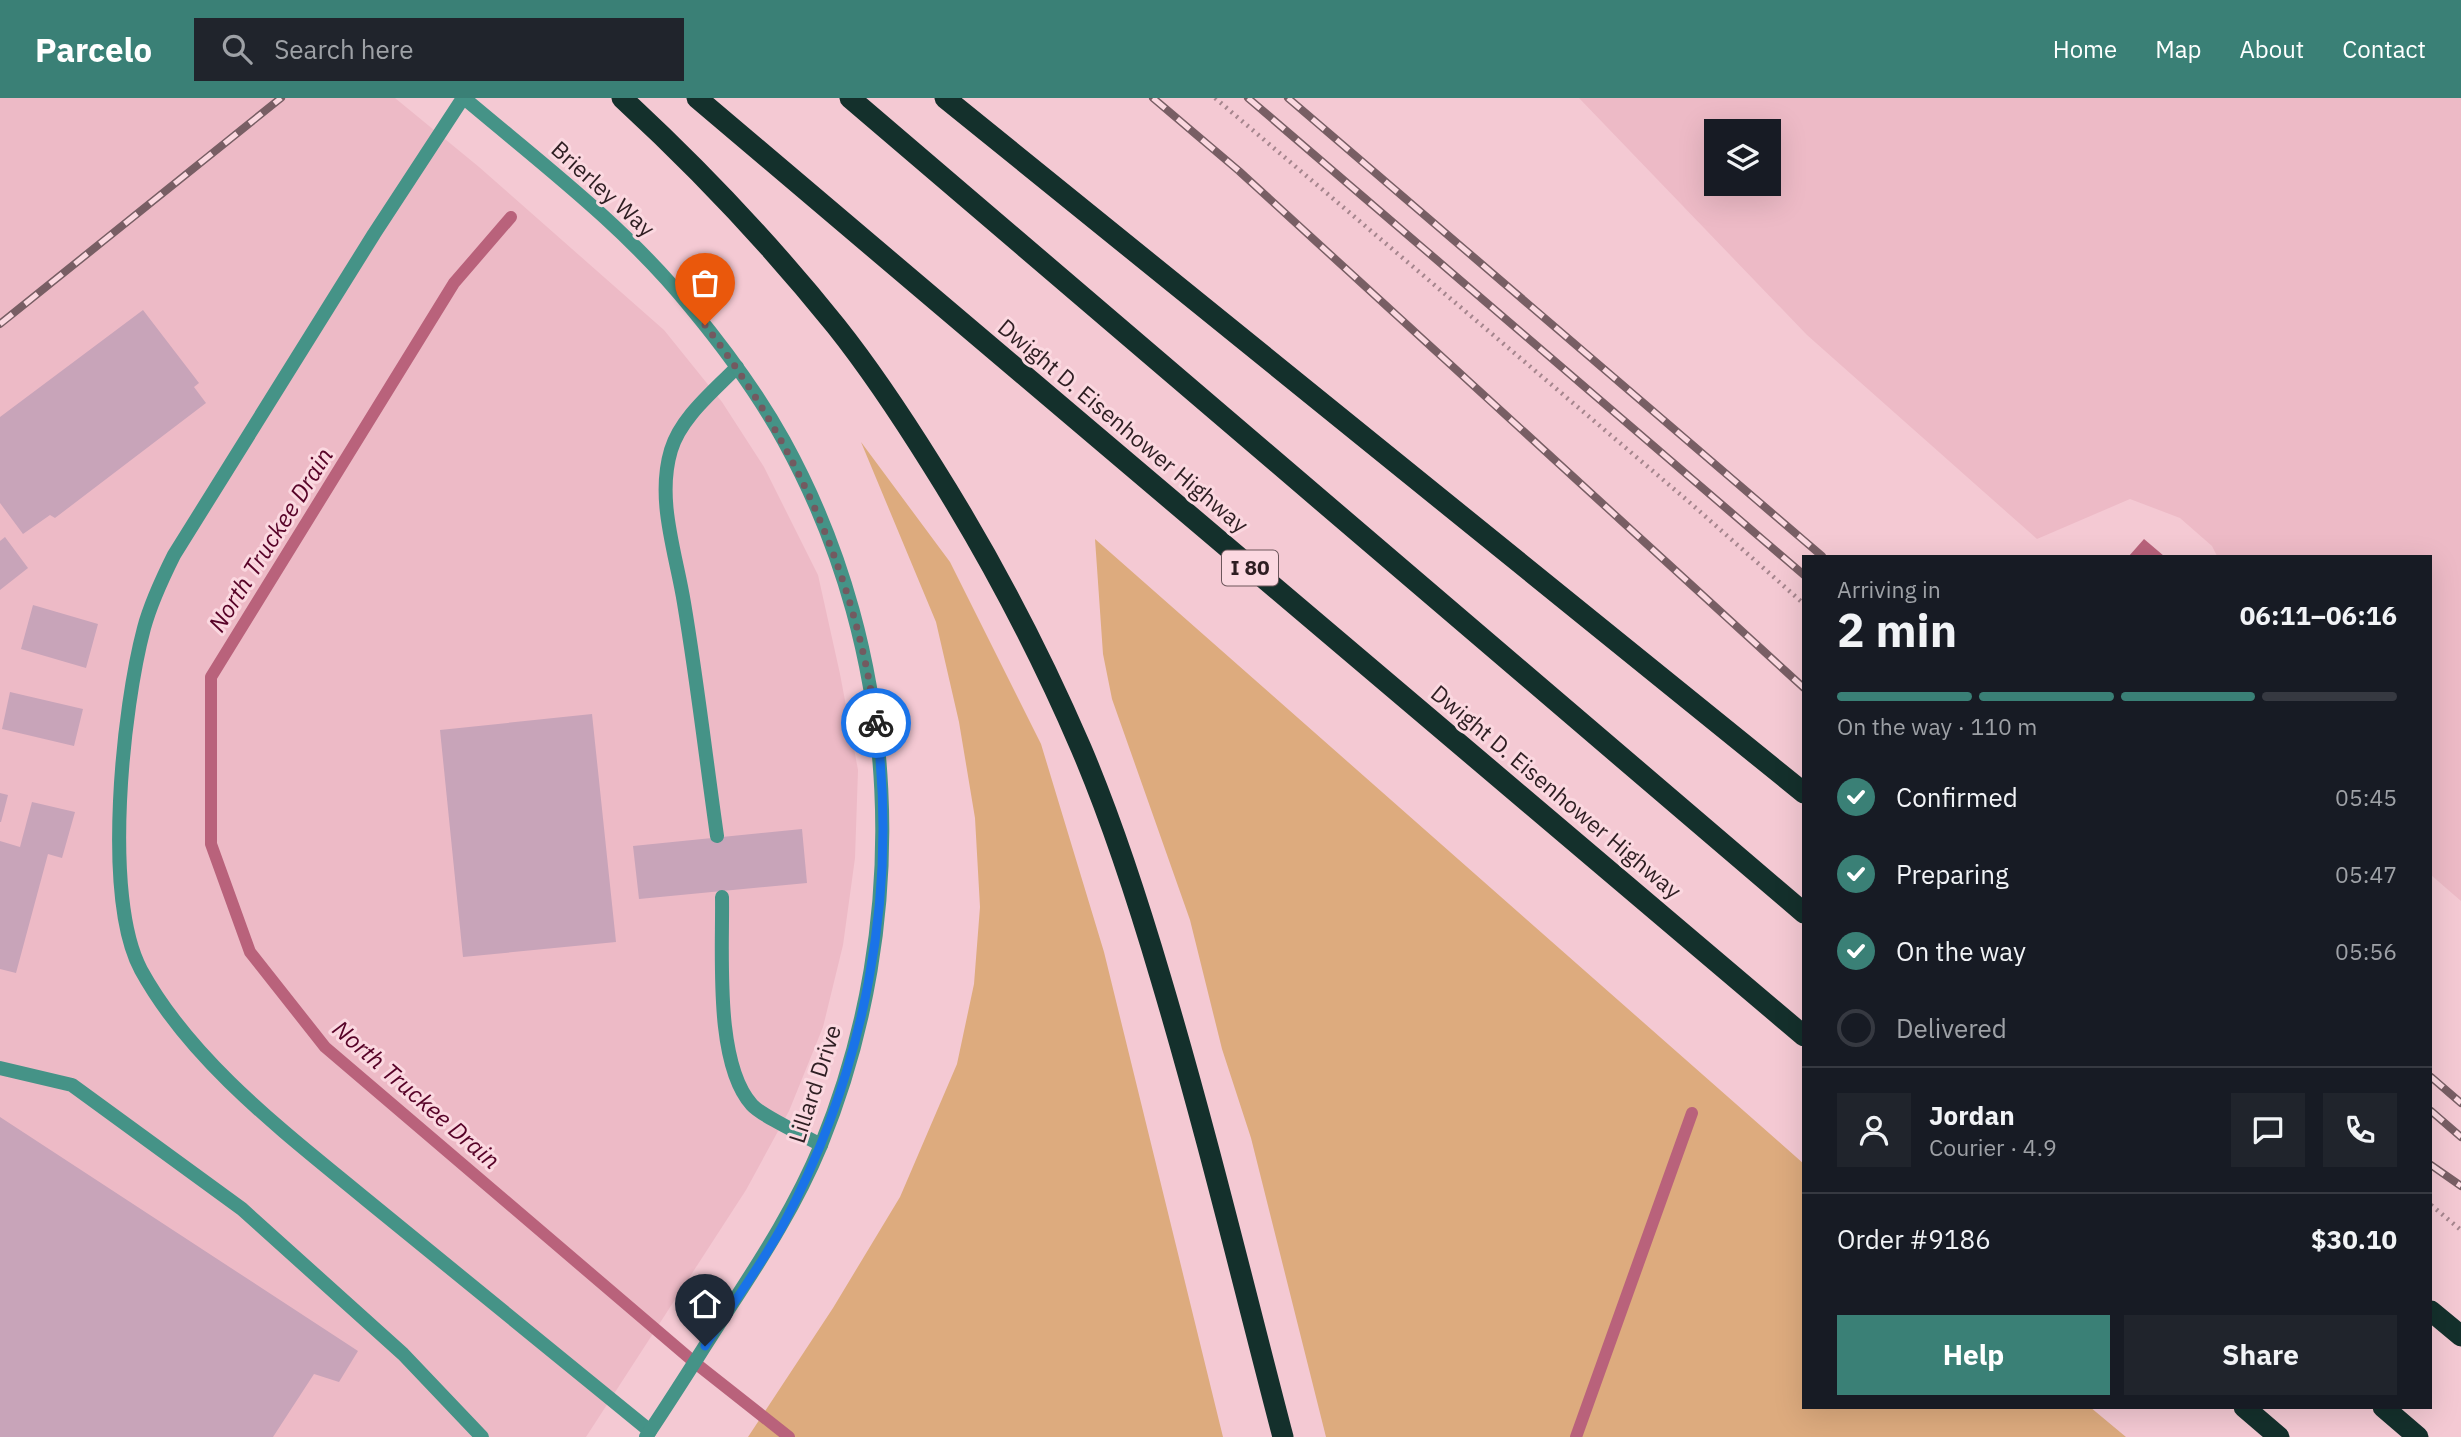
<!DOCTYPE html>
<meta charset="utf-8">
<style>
:root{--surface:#171b24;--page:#20242c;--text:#f1f3f6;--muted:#9ea1a6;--line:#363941;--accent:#3a8076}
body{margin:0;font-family:"IBM Plex Sans",sans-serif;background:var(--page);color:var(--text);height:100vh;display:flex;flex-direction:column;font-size:26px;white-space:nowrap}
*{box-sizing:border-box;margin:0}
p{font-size:23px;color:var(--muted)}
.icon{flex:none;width:38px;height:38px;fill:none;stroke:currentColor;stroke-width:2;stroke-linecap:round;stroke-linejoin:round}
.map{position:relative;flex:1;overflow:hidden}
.drawer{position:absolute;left:1802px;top:457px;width:630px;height:854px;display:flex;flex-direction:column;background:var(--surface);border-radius:0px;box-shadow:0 7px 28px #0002}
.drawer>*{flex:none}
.tools{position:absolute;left:1704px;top:21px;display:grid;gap:14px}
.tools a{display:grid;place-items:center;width:77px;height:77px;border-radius:0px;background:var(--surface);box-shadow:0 7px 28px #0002;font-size:35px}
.pin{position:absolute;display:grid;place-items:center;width:60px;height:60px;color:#fff;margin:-72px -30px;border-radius:50% 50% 50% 0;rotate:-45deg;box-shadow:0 0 7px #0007}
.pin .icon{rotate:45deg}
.courier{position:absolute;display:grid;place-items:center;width:70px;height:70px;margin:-35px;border:5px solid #1a73e8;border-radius:50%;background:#fff;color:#222;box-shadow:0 2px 9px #0007}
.summary em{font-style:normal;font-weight:700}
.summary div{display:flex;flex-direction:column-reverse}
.summary{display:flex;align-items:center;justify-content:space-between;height:119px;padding:0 35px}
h1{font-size:46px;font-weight:700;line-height:52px}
.bar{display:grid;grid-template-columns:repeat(4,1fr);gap:10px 7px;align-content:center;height:84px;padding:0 35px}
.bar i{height:9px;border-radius:5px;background:var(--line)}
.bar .selected{background:var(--accent)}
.bar p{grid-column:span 4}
.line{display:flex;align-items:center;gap:18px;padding:0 35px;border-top:2px solid var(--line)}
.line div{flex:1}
.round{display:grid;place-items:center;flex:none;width:74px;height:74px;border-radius:0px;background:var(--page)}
ol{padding:0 35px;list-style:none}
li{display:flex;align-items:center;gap:21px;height:77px}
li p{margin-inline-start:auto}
li .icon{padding:7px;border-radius:50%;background:var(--accent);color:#fff;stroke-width:4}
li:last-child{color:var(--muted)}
li i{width:38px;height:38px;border:4px solid var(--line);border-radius:50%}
.primary-button{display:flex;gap:14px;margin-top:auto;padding:14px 35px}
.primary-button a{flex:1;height:80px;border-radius:0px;background:var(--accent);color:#fff;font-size:28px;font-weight:700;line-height:80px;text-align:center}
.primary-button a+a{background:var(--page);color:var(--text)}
header{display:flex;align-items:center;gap:42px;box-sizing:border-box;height:98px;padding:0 35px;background:var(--accent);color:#fff}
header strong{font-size:33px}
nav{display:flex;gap:38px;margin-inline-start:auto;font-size:24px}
.search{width:490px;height:63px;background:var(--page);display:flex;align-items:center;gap:18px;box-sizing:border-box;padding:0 24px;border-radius:0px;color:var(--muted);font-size:26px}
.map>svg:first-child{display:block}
.built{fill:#edbac6;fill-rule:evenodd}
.green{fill:#ddab7e}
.water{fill:#b9627b}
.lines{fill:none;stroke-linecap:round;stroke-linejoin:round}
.stream{stroke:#b9627b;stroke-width:12}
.building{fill:#c8a4b9}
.path{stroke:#a5858d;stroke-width:4.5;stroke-dasharray:2 5;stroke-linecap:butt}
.service{stroke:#459387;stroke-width:14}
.tertiary{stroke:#459387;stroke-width:14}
.motorway{stroke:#14302c;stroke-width:21}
.rail-casing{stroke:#785e64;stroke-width:8}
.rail{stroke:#fbd8e0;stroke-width:5;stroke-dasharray:16;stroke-linecap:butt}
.done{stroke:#735a60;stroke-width:7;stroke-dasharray:0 12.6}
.route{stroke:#1a73e8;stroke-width:9}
.labels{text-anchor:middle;stroke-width:6;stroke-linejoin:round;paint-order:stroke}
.shield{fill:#fbd8e0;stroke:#6c565b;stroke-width:2}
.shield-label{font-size:21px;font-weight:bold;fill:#2e1e22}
.street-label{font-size:23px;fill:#2e1e22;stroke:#fbd8e0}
.water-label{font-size:24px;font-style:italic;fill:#570227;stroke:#fbd8e0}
</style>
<header>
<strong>Parcelo</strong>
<div class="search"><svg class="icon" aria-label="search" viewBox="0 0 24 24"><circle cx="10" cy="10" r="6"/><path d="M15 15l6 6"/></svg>Search here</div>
<nav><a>Home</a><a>Map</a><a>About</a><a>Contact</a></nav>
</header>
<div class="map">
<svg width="2461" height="1339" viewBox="0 0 2461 1339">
<rect width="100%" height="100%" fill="#f4c9d3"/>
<path class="built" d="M0,0H395L479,69L664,232L722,304L764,369L818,477L840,576L858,672L855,760L843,847L823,929L789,1013L746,1092L586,1339H0Z
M1579,0H2461V803L2431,777V458H2217L2212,448L2180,420L2130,401L2037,441L1807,237ZM1717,33H1769V86H1717Z"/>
<path class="green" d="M861,344L950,464L1041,646L1104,854L1223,1339H748L833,1210L900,1099L957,966L974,886L980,809L975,720L959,624L936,524Z
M1095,441L1804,1066V1309H2090L2126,1339H1326L1251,1040L1222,951L1190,822L1112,601L1103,556Z"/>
<path class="water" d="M2144,441L2164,458H2129Z"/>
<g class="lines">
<path class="stream" d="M511,119L454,185L211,579V746L250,854L325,949L694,1264L789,1339
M1576,1339L1692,1015"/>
</g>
<path class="building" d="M143,212L199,285L194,289L206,305L55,420L50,417L23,436L0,405V319Z
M5,439L28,470L0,492V443Z
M33,507L98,526L86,570L21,551Z
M10,594L83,611L74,648L2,631Z
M592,616L616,844L463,859L440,632Z
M0,695L8,697L1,724H0Z
M32,704L75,714L62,760L48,756L16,875L0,871V743L20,749Z
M802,731L807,785L639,801L633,748Z
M0,1019L358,1253L339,1284L314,1276L273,1339H0Z"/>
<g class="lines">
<path class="path" d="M1215,0L1688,403L1804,506
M2431,1107L2461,1132"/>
<path class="service" d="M463,0L374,136L174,457C162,481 151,504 144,530C123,609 102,799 141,872C192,965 287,1036 368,1103C461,1180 556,1256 650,1333
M717,738C706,661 697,582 684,505C676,455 656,402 671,352C681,319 714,293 737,269
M722,799C723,854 714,965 752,1007C762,1018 805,1038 821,1047
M0,970L72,987L242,1111L403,1256L482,1339"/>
<path class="tertiary" d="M464,0C542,66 627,130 691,210C725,251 758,296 784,343C902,557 913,822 821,1047C797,1105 764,1157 730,1209C702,1252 675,1296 646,1339"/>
<path class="motorway" d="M622,0C699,71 771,147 836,228C871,272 902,319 932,367C990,459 1038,550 1081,650C1113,725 1138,803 1161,881C1206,1032 1243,1186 1283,1339
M697,0L1804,938
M850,0L1804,815
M945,0L1804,695
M2431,1213L2461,1238
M2244,1309L2279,1339
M2383,1309L2418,1339"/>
<g class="rail-casing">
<path id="rail" d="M1153,0L1239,73L1804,590
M1248,0L1804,477
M1288,0L1822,458
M0,226L281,0
M2431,979L2461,1005
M2431,1013L2461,1039
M2431,1067L2461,1088"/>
</g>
<use href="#rail" class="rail"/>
</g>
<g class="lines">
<path class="done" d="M705,227C795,344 856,478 876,625"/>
<path class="route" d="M705,1248C731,1208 760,1169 783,1127C864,975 899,797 876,625"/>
</g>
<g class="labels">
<rect class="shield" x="1222" y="452.5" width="56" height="35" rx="5"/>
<g class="shield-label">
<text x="1250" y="477">I 80</text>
</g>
<g class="street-label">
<text transform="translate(603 91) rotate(42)" y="8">Brierley Way</text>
<text transform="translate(1123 328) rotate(40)" y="8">Dwight D. Eisenhower Highway</text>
<text transform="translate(1556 694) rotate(40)" y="8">Dwight D. Eisenhower Highway</text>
<text transform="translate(815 986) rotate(-72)" y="8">Lillard Drive</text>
</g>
<g class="water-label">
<text transform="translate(271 442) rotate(-58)" y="8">North Truckee Drain</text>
<text transform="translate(416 997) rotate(41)" y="8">North Truckee Drain</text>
</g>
</g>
</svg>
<div class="tools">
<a><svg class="icon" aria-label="layers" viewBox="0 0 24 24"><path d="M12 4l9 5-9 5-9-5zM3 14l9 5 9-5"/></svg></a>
</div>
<div class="pin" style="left:705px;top:227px;background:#ea580c"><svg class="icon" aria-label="bag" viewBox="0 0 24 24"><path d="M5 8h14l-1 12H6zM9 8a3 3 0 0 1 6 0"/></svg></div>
<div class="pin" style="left:705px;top:1248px;background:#1f2937"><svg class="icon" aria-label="home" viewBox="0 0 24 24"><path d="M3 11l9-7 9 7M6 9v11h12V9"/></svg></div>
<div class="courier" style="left:876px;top:625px"><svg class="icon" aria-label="bike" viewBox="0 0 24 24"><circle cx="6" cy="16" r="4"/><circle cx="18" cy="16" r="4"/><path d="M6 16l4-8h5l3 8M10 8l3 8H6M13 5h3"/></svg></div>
<section class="drawer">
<div class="summary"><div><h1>2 min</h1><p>Arriving in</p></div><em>06:11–06:16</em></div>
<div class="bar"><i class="selected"></i><i class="selected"></i><i class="selected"></i><i></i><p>On the way · 110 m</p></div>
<ol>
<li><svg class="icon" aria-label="check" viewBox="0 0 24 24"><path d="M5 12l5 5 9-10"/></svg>Confirmed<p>05:45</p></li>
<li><svg class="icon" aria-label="check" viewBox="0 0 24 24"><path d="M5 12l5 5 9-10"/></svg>Preparing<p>05:47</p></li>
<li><svg class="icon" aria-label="check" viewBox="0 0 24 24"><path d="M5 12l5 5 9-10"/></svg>On the way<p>05:56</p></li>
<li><i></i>Delivered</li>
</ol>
<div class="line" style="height:126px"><a class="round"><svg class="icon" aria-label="person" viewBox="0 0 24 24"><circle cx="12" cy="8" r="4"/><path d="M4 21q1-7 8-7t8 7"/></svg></a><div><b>Jordan</b><p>Courier · 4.9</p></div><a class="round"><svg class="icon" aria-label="chat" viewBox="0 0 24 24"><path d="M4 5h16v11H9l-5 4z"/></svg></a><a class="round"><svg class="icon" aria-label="phone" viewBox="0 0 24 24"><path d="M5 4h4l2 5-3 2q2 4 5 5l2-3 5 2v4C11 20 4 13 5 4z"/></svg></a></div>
<div class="line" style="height:91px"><div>Order #9186</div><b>$30.10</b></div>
<div class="primary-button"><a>Help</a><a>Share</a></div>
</section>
</div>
